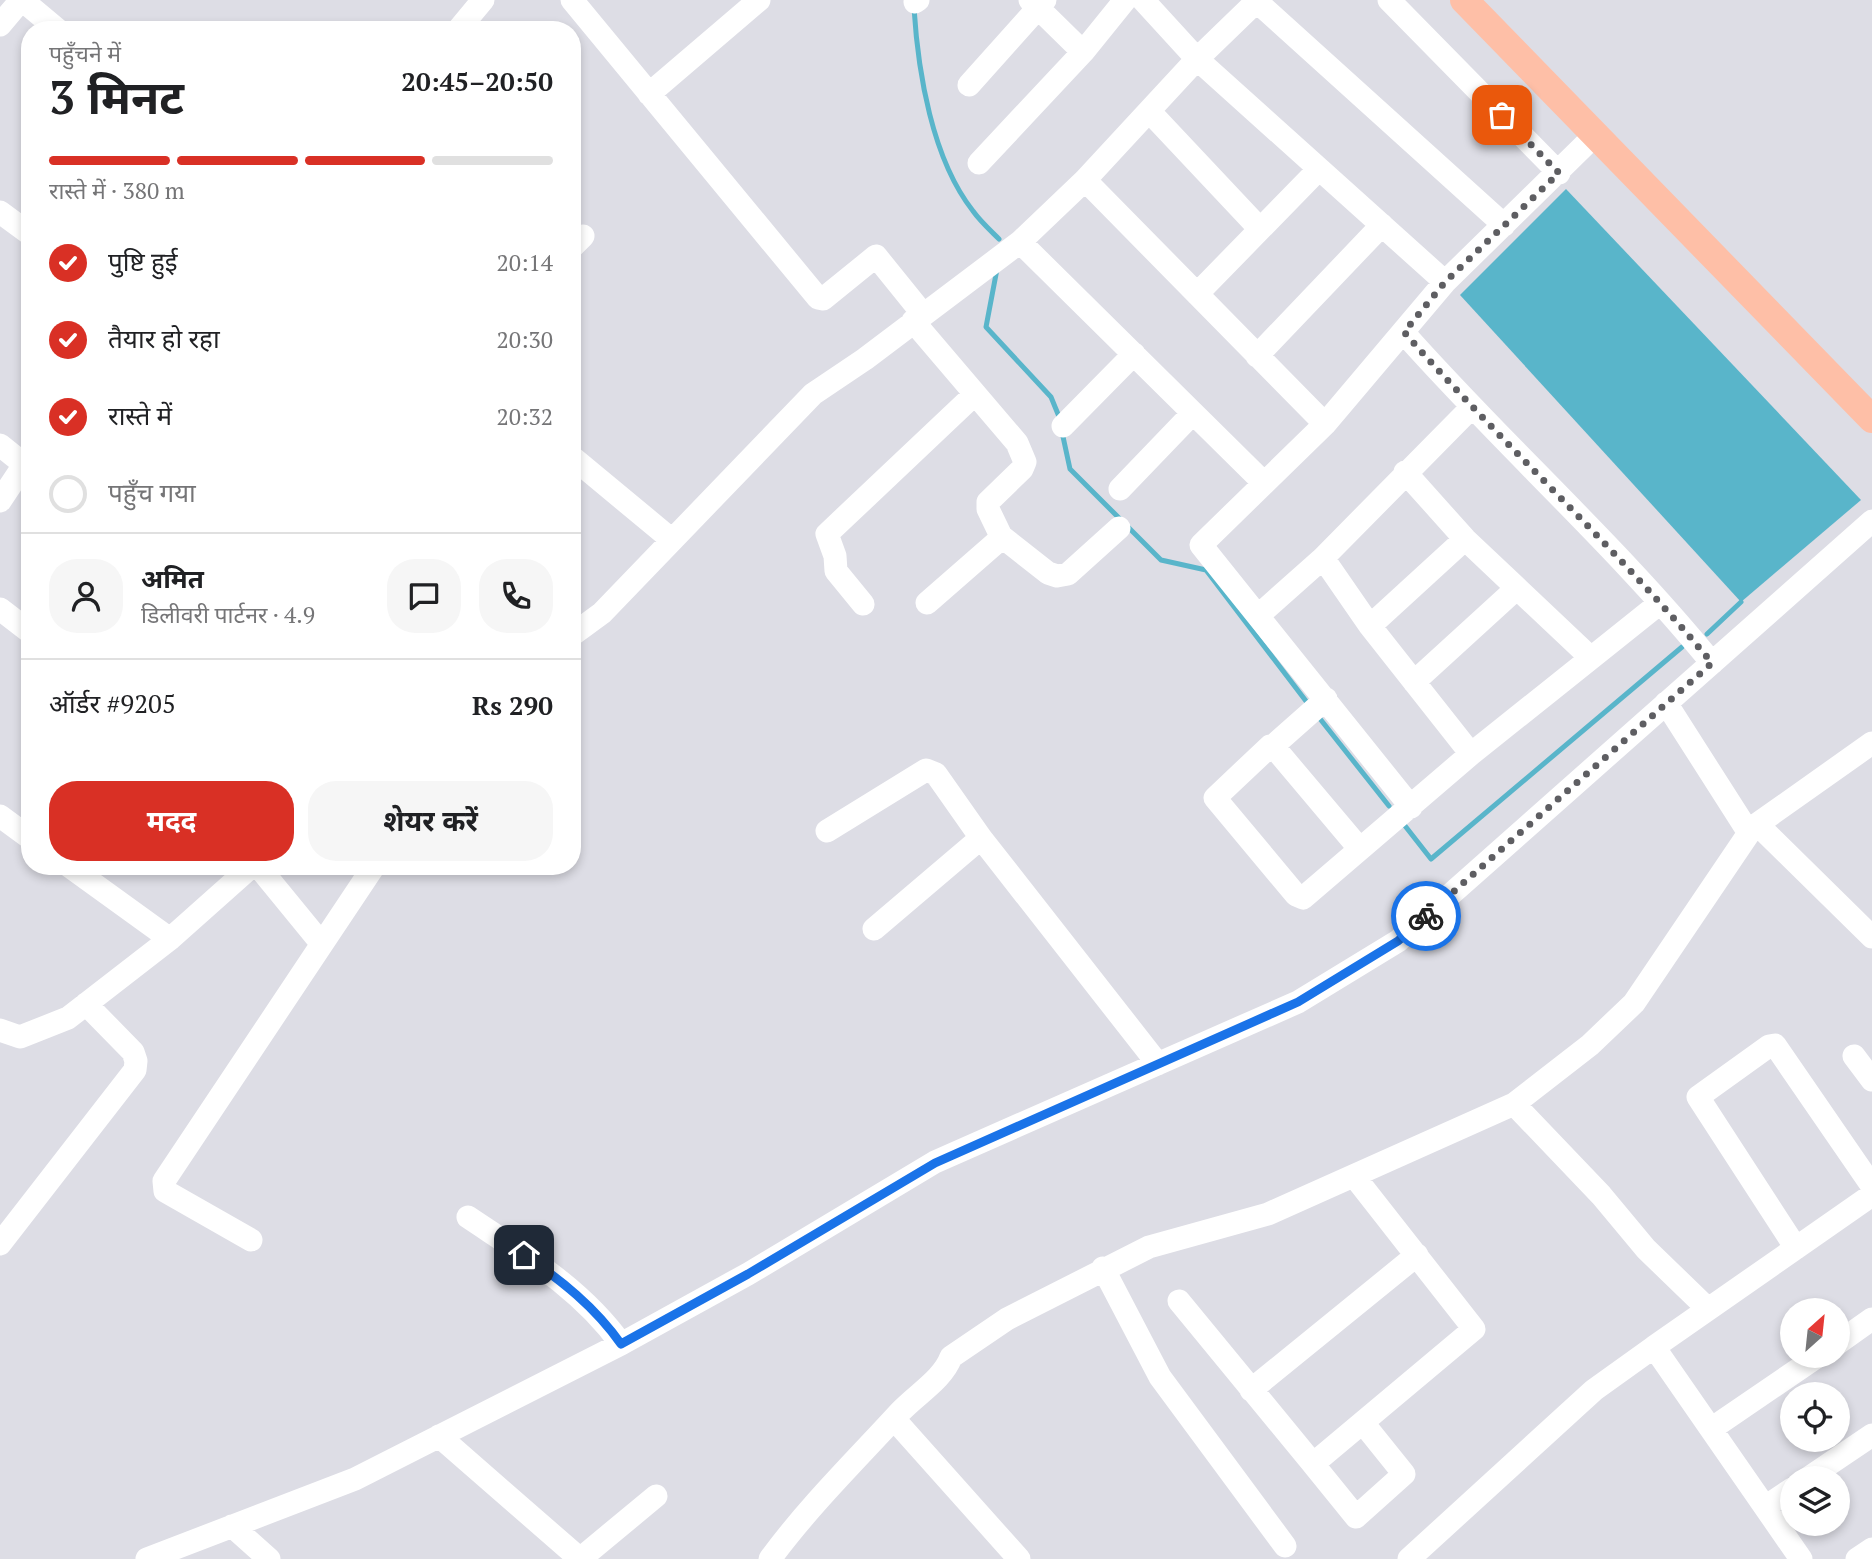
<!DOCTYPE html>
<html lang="hi">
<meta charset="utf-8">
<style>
:root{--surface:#fff;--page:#f6f6f6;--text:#202124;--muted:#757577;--line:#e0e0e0;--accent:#d93025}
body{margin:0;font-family:"PT Serif","Noto Sans Devanagari",serif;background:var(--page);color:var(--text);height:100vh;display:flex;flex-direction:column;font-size:26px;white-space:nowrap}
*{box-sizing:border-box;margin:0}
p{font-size:23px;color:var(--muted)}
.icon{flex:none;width:38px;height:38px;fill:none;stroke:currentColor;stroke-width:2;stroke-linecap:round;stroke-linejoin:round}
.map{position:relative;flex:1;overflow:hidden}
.panel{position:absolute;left:21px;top:21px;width:560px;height:854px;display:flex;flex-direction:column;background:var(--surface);border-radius:28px;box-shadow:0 4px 10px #0003}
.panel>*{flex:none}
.needle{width:46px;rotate:27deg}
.tools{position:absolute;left:1780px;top:1298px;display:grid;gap:14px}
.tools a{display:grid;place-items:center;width:70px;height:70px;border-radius:50%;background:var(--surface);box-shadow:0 4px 10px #0003;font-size:35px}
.pin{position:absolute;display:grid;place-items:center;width:60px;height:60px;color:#fff;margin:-30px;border-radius:14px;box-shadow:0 4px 10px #0006}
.courier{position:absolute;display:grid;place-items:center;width:70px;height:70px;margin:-35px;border:5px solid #1a73e8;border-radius:50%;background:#fff;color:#222;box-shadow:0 2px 9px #0007}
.summary em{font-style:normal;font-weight:700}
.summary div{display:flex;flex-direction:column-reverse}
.summary{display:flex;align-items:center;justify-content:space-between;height:119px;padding:0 28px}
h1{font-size:46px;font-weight:700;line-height:52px}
.bar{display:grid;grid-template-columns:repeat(4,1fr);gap:10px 7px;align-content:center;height:84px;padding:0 28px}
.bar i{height:9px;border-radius:5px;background:var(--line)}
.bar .on{background:var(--accent)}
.bar p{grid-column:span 4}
.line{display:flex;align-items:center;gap:18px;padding:0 28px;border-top:2px solid var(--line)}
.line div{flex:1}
.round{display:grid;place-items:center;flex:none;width:74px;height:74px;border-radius:28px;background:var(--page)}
ol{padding:0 28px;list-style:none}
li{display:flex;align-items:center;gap:21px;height:77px}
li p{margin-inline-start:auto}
li .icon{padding:7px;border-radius:50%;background:var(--accent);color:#fff;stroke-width:4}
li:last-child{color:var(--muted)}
li i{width:38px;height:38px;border:4px solid var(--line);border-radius:50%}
.button{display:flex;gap:14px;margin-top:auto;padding:14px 28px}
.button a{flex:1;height:80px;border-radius:28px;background:var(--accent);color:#fff;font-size:28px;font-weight:700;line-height:80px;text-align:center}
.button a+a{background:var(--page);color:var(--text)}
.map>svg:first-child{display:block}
.water{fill:#59b5ca}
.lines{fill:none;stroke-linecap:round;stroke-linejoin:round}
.stream{stroke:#59b5ca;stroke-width:5}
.minor{stroke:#fff;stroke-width:23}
.major{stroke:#febfa7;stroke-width:28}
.done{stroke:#5e5e62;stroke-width:7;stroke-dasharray:0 12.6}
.route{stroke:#1a73e8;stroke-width:9}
</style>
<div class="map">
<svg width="1872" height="1559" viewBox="0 0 1872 1559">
<rect width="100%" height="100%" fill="#dddde5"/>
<path class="water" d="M1566,189L1861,500L1741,602L1460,295Z"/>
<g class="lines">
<path class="stream" d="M914,8C918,72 932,159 973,211C980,221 990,230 999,239
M997,269L986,327L1051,397L1060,419
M1062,432L1070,469L1161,560L1206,570L1309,705
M1707,634L1741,602
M1317,715L1389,806
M1402,822L1431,859L1682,647"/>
<path class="minor" d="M22,0L58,30
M572,0L818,298L823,299L876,256L922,313
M1030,0L1083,52
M1143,0L1197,59L1445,282
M1255,0L1504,225
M1389,0L1559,173
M915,2L918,0
M0,25L21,0
M458,30L483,0
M969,85L1045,0
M649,94L759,0
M1149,111L1260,229
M979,163L1083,52L1125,0
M1085,180L1325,424
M0,212L30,234
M1020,242L1264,483
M572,247L583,236
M1197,294L1319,169
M913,321L1017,443L1025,462L1022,469L988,502V509L1001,536L998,541L927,603
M1403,332C1503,445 1617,546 1712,663
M1257,356L1382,225
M1063,426L1134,354
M0,445L30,469
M572,457L672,540
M1405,472L1465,539L1591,658
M1120,489L1193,413
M0,501L24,465
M1001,536L1048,573L1057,576L1068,574L1119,528
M1323,558L1370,626L1471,754
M863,604L836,571L835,556L827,534L975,394
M0,609L30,632
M1259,615L1323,558L1471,408
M1370,626L1465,539
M572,635L602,613L813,394L865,359L1020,242L1085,180L1197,59L1258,0
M1414,682L1517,588
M1273,746L1326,699
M1411,807L1201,545L1325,424L1445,282L1595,135
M0,816L30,838
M1757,824L1872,937
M1749,830L1872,743
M827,831L926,770L936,774L981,838L1158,1064
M1359,848L1273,746H1270L1215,798L1296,895L1303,898L1471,754L1660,603
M69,866L170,939
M258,866L321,943
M874,929L981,838
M0,1030L20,1037L68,1018L170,939L252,866
M1854,1056L1872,1080
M1514,1104L1601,1195L1646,1249L1708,1309
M468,1217C523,1254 582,1289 621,1344
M251,1240L165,1191L164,1181L374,866
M0,1244L135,1070L136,1061L133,1052L86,1004
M1796,1248L1698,1097L1769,1046L1775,1045L1872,1186
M1103,1268L1160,1377L1285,1546
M1179,1301L1313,1464L1474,1329L1354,1176
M1838,1343L1872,1319
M1251,1390L1417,1255
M894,1419L1019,1559
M1711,1429L1818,1356
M439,1436L580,1559L656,1496
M1313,1464L1356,1517L1404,1474L1363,1423
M1807,1479L1872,1435
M1765,1507L1792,1489
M232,1526L269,1559
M147,1559L355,1479L621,1344L748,1274L935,1162L1298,1002L1398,941L1872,521
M770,1559C809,1506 856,1460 900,1412C917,1394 943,1379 951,1357L1007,1319L1149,1247L1268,1214L1514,1104L1590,1045L1634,1003L1749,833L1666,703
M1409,1559L1594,1390L1654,1347
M1801,1559L1654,1347L1872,1195
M1857,1559L1872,1549"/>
<path class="major" d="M1464,0L1872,419"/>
</g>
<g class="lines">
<path class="done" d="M1426,916L1712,663C1616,547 1503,445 1404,332L1445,282L1559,173L1502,115"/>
<path class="route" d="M524,1255C561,1280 595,1307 621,1344L748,1274L935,1163L1298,1002L1398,941L1426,916"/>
</g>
</svg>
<div class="tools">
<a><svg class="needle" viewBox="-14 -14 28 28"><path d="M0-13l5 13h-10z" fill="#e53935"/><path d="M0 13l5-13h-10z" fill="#757577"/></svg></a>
<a><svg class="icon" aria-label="locate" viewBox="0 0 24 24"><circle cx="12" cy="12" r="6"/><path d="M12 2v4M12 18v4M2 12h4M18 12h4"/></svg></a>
<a><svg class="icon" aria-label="layers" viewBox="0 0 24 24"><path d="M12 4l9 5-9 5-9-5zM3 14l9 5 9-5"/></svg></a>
</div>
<div class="pin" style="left:1502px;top:115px;background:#ea580c"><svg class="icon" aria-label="bag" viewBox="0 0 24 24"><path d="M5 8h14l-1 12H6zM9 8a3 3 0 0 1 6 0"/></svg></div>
<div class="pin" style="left:524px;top:1255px;background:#1f2937"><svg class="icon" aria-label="home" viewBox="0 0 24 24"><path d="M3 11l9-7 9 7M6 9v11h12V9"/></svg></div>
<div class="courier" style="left:1426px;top:916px"><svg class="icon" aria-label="bike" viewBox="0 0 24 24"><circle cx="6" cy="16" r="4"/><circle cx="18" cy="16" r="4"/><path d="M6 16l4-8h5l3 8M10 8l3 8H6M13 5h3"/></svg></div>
<section class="panel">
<div class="summary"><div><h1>3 मिनट</h1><p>पहुँचने में</p></div><em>20:45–20:50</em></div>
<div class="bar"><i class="on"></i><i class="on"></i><i class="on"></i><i></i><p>रास्ते में · 380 m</p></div>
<ol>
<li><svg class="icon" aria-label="check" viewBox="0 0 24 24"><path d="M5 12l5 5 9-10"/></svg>पुष्टि हुई<p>20:14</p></li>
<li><svg class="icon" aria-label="check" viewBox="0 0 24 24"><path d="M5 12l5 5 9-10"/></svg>तैयार हो रहा<p>20:30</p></li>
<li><svg class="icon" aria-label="check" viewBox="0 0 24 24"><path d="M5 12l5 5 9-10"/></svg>रास्ते में<p>20:32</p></li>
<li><i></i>पहुँच गया</li>
</ol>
<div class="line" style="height:126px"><a class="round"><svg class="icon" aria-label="person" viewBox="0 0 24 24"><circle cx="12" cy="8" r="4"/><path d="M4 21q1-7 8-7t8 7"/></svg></a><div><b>अमित</b><p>डिलीवरी पार्टनर · 4.9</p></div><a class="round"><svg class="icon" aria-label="chat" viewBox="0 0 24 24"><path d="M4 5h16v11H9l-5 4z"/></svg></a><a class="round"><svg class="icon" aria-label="phone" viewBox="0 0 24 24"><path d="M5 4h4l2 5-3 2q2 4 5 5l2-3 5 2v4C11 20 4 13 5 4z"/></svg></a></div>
<div class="line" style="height:91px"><div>ऑर्डर #9205</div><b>Rs 290</b></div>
<div class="button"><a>मदद</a><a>शेयर करें</a></div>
</section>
</div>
